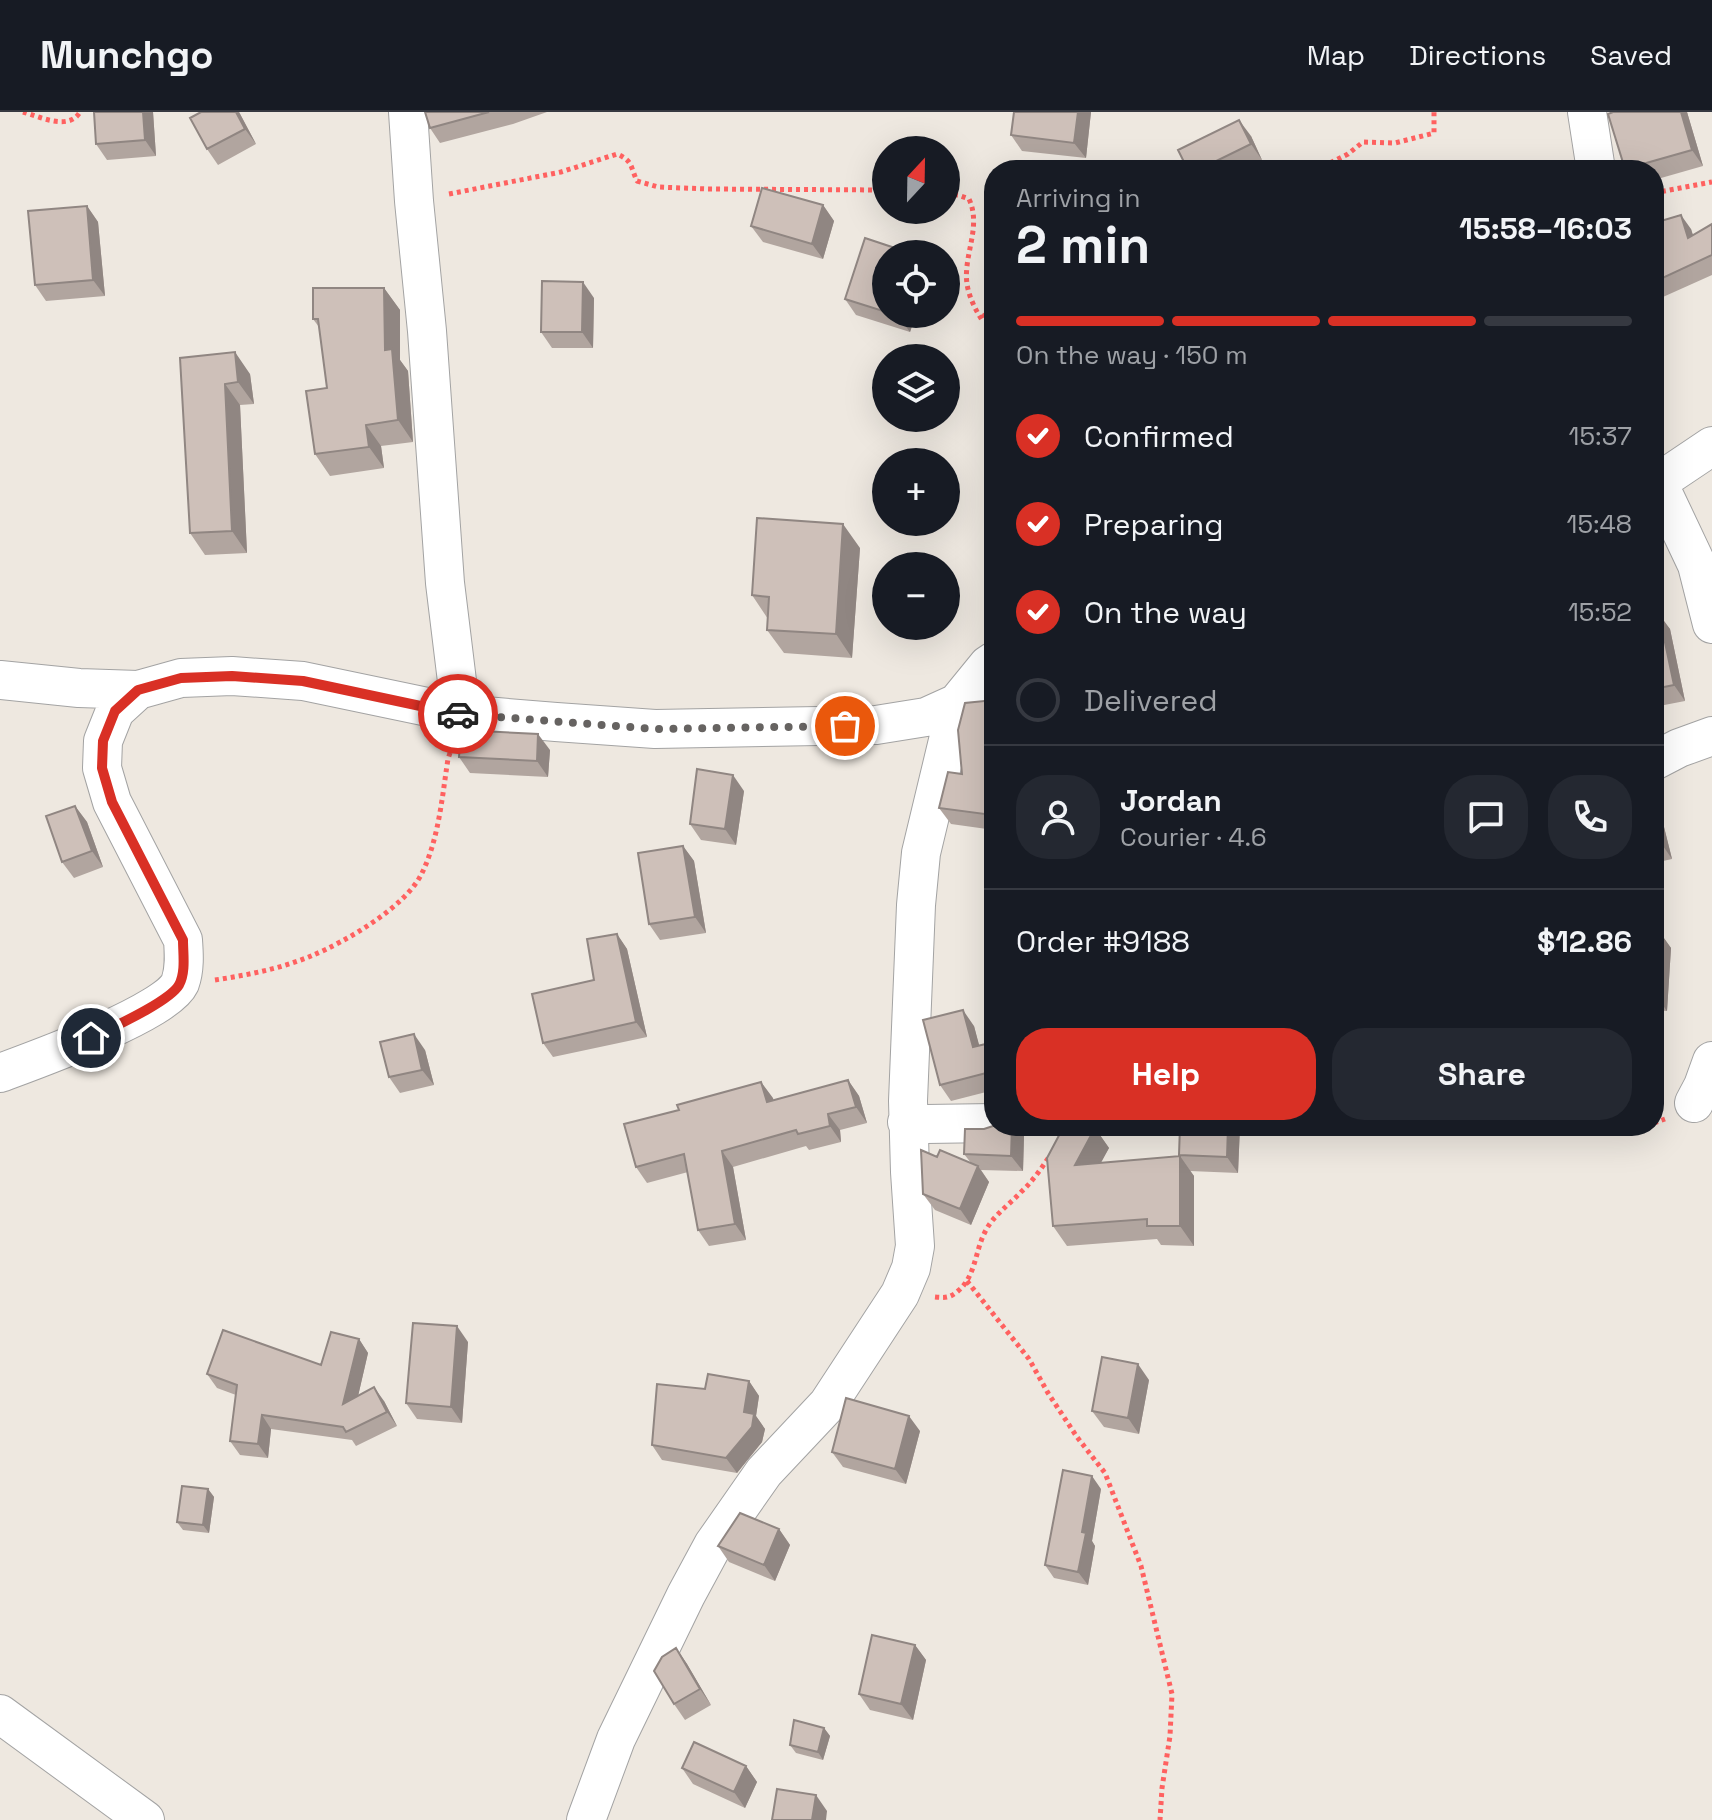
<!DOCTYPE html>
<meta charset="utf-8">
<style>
:root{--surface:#171b24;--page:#242831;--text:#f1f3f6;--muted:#9ea1a6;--line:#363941;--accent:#d93025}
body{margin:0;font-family:"Space Grotesk",sans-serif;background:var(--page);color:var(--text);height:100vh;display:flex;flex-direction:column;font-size:30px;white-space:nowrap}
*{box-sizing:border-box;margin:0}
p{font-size:26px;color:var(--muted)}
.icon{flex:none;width:44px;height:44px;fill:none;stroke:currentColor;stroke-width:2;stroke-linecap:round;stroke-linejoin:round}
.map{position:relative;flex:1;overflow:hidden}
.details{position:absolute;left:984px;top:48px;width:680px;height:976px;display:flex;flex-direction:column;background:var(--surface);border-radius:32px;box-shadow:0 8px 32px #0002}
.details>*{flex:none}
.needle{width:52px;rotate:22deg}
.fabs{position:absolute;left:872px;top:24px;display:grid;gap:16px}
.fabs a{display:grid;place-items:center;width:88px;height:88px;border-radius:50%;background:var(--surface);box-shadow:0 8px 32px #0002;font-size:40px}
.pin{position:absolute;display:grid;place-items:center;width:68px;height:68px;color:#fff;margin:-34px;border:4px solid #fff;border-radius:50%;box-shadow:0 2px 8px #0007}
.courier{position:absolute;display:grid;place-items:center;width:80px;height:80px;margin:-40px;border:6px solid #d93025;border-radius:50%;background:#fff;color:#222;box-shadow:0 2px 10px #0007}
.overview em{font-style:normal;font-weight:700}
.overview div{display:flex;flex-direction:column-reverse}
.overview{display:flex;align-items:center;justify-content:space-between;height:136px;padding:0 32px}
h1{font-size:52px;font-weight:700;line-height:60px}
.bar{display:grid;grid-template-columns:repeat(4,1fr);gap:12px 8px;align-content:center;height:96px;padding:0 32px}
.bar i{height:10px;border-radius:6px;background:var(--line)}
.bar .selected{background:var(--accent)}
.bar p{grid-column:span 4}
.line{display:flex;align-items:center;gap:20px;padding:0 32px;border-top:2px solid var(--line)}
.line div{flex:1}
.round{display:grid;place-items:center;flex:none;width:84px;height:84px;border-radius:32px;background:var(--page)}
ol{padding:0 32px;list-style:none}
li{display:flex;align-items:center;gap:24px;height:88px}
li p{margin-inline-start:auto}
li .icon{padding:8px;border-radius:50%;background:var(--accent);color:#fff;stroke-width:4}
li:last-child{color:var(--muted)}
li i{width:44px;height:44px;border:4px solid var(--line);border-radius:50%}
.primary-button{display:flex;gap:16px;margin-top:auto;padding:16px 32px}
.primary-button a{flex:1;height:92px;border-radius:32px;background:var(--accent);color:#fff;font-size:32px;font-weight:700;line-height:92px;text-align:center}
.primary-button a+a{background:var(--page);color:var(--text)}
header{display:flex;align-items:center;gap:48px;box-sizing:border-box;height:112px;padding:0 40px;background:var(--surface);border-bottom:2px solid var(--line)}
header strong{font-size:38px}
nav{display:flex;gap:44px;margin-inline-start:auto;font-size:28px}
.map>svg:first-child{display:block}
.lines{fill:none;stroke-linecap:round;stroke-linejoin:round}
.street-casing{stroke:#a3a3a3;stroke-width:40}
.path{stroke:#ff6160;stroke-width:5;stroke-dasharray:4 4;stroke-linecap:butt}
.street{stroke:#fff;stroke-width:38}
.wall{fill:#b1a59f}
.shaded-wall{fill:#908682}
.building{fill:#cec0b9;stroke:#908682;stroke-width:2}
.done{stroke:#666361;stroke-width:8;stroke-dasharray:0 14.4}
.route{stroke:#d93025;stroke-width:10}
</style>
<header>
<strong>Munchgo</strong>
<nav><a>Map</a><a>Directions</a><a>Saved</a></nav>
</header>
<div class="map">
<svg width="1712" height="1708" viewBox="0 0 1712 1708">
<rect width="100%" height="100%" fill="#eee8e0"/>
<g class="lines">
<g class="street-casing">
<path id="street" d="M408,0L414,89L427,219L445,471L461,602
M1587,0L1596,58
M1654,362L1697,453L1712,512
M1654,373L1712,334
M0,568L79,576L138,578
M1654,649L1679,636L1712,624
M0,961C35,948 166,901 180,871C185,857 184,842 183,828L112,690L102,656L103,629L115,599L138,578L181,566L232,564L303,569L461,602L556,610L655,617L876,613L926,605L957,591L988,553L994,549
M1694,991L1703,974L1712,949
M907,1010L926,1012L994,1011
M0,1602L145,1708
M586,1708L616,1627L686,1483L713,1433L764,1360L828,1292L900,1182L911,1156L915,1134L910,1060L908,989L916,793L921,741L957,591"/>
</g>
<path class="path" d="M23,0C40,5 69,19 80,0
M1316,58L1348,42L1363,30L1395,31L1434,21V0
M1654,81L1712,70
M449,82L561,60L617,42C633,49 630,54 637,69L658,75L708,77L886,78
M946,82L958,83L969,87C982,115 963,143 967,172C969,185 975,197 982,208L994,186
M215,868C247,863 280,857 311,844C345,830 406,795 422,761C439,726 442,685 448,647L452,635
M1654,1011L1665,1007
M967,1169L1029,1247L1048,1281L1077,1325L1105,1361L1141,1454L1172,1582L1170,1624L1162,1676L1160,1708
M935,1185C945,1186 950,1186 958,1179C975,1165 975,1141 984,1122C992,1104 1008,1094 1021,1080C1032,1070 1041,1057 1049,1045"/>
<use href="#street" class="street"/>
</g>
<path class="wall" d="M153,0L156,44L107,48L96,32Z
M239,0L256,32L218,53L207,37Z
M425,0H547L513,12L440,31L430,16Z
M1091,0L1086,46L1022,39L1011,23Z
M1687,0L1703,54L1654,68V58H1625L1608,2Z
M1251,24L1262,48L1242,58H1188Z
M823,93L834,109L823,147L763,130L751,114Z
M87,94L98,110L105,184L46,189L35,173Z
M1654,111L1691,117L1693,123L1712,112V163L1654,189Z
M886,142V202H916L910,220L856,203L845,187Z
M384,176L400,198V248L408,259L413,330L381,334L384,356L330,364L315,342L327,276L319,215L313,207Z
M594,186L593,236H552L541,220Z
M180,246L250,262L254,292L240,293L247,441L205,443L190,421Z
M860,436L852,546L784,541L767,518L768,507L752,483Z
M1654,502L1670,517L1685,589L1654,595Z
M994,588V718L951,712L939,696L962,662Z
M550,638L548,665L470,661L459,645Z
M744,679L736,733L701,728L690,712Z
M1654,685L1658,691L1672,747L1654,751Z
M75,694L87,710L103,755L74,766L62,750Z
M683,734L694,749L706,821L660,828L649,812Z
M1654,815H1656L1671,836L1667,899L1654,898Z
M617,822L627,837L647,925L553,945L543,931L594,868Z
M974,914L979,934L994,930V978L951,989L940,973Z
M425,938L434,973L400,981L389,965Z
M848,968L859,984L867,1011L840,1018L841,1030L809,1038L806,1034L733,1055L746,1128L709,1134L698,1118L688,1060L647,1071L636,1055L679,998L761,970L773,988Z
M1180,1014H1240L1238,1061L1190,1059L1194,1064V1134L1161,1133L1157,1127L1067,1134L1053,1114L1095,1016L1109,1036L1100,1051L1179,1044Z
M1024,1024L1023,1059L981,1058L989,1070L971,1113L935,1098L923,1082L971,1051L964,1042Z
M359,1227L368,1241L358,1284L384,1289L397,1314L356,1334L352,1328L271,1317L268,1346L240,1343L230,1329L236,1283L217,1276L207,1262L321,1253Z
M468,1230L462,1311L417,1307L406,1291Z
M1149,1268L1139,1322L1104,1315L1092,1299Z
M749,1269L759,1284L756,1304L765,1317L762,1330L737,1361L662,1348L652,1333L705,1277Z
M920,1319L906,1372L843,1355L832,1340Z
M208,1377L214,1385L209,1421L183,1418L177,1410Z
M1101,1377L1092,1429L1095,1434L1088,1473L1054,1466L1045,1453Z
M779,1417L790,1433L775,1469L729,1450L718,1434Z
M915,1533L926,1548L913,1608L870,1598L859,1582Z
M676,1536L687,1552L711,1593L685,1608L674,1592Z
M824,1616L830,1624L823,1648L796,1641L790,1633Z
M746,1654L757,1670L745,1696L693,1672L682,1656Z"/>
<path class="shaded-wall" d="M143,0H153L156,44L145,28Z
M236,0H239L256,32L245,17Z
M1078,0H1091L1086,46L1074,31Z
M1681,0H1687L1703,54L1692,38Z
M1239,8L1251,24L1262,48L1251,32Z
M823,93L834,109L823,147L812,132Z
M87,94L98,110L105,184L93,168Z
M1681,103L1691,117L1698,140L1688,126Z
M583,170L594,186L593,236L582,220Z
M384,176L400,198V248L408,259L413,330L398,308L385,238Z
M899,202H916L910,220L899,205Z
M235,240L250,262L254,292L238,270Z
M225,272L240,293L247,441L232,419Z
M366,313L381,334L384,356L369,335Z
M843,412L860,436L852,546L836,522Z
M1659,502L1670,517L1685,589L1674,573Z
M538,622L550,638L548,665L537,649Z
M733,663L744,679L736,733L725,717Z
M1654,685L1658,691L1672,747L1661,731L1654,703Z
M75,694L87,710L103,755L92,739Z
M683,734L694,749L706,821L695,805Z
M1656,815L1671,836L1667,899L1654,881V846Z
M617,822L627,837L647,925L636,910Z
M963,898L974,914L984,951L973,935Z
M414,922L425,938L434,973L422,958Z
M848,968L859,984L867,1011L856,995Z
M761,970L773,986L778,1006L767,990Z
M828,1002L840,1018L841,1030L830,1014Z
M1012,1014H1017L1024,1024L1023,1059L1011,1044Z
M1228,1014H1240L1238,1061L1227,1045Z
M1095,1016L1109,1036L1089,1073L1075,1053Z
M722,1039L733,1055L746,1128L735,1112Z
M1180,1044L1194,1064V1134L1180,1114Z
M978,1054L989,1070L971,1113L960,1097Z
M457,1214L468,1230L462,1311L451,1295Z
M359,1227L368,1241L353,1306L343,1292Z
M1138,1252L1149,1268L1139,1322L1128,1306Z
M749,1269L759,1284L756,1304L765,1317L762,1330L737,1361L726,1346L744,1300Z
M374,1275L384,1289L397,1314L387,1300Z
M262,1303L271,1317L268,1346L258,1332Z
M909,1304L920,1319L906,1372L895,1357Z
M1092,1364L1101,1377L1092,1429L1095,1434L1088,1473L1078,1460L1082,1420Z
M208,1377L214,1385L209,1421L203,1413Z
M779,1417L790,1433L775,1469L764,1453Z
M915,1533L926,1548L913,1608L901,1592Z
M676,1536L687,1552L711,1593L700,1577Z
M824,1616L830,1624L823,1648L818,1640Z
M746,1654L757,1670L745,1696L734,1680Z
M816,1683L827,1699L826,1708H812Z"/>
<path class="building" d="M94,0H143L145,28L96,32Z
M201,0H236L245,17L207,37L190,6Z
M425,0H489L430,16Z
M1014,0H1078L1074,31L1011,23Z
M1613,0H1681L1692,38L1625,57L1608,2Z
M1239,8L1251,32L1198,58H1188L1178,38Z
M762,76L823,93L812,132L751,114Z
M87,94L93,168L35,173L28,99Z
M1681,103L1688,126L1712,112V143L1654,170V111Z
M865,126L913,142H886V200L845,187Z
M542,169L583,170L582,220H541Z
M313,176H384L385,238L392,237L398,308L366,313L369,335L315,342L306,279L327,276L318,207H313Z
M235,240L238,270L225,272L232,419L190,421L180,246Z
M757,406L843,412L836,522L767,518L769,485L752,483Z
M1654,502H1659L1674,573L1654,577Z
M994,588V688L992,703L939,696L948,660L962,662L958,618L965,591Z
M461,618L538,622L537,649L459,645Z
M697,657L733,663L725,717L690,712Z
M75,694L92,739L62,750L46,704Z
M1654,703L1661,731L1654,732Z
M683,734L695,805L649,812L638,741Z
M1654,815H1656L1654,846Z
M617,822L636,910L543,931L532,882L594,868L587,827Z
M963,898L973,935L994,930V959L940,973L923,908Z
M414,922L422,958L389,965L380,930Z
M848,968L856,995L828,1002L830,1014L798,1022L796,1018L722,1039L735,1112L698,1118L684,1042L636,1055L624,1012L679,998L677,993L761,970L767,990Z
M993,1014H1012L1011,1044L964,1042L965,1017H984Z
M1064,1014H1092L1095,1016L1075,1053L1180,1044V1114H1147V1107L1053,1114L1047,1046Z
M1180,1014H1228L1227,1045L1179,1043Z
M921,1038L937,1045L940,1038L978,1054L960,1097L923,1082Z
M413,1211L457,1214L451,1295L406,1291Z
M223,1218L321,1253L331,1220L359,1227L343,1292L374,1275L387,1300L346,1320L343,1315L262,1303L258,1332L230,1329L237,1273L207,1262Z
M1102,1245L1138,1252L1128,1306L1092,1299Z
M708,1262L749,1269L744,1300L754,1302L752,1315L726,1346L652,1333L657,1272L705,1277Z
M846,1286L909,1304L895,1357L832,1340Z
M1063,1358L1092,1364L1082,1420L1086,1421L1078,1460L1045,1453Z
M182,1374L208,1377L203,1413L177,1410Z
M740,1401L779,1417L764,1453L718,1434Z
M872,1523L915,1533L901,1592L859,1582Z
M676,1536L700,1577L674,1592L654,1559L662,1545Z
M794,1608L824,1616L818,1640L790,1633Z
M694,1630L746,1654L734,1680L682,1656Z
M777,1677L816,1683L812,1708H772Z"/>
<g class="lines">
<path class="done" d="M458,602L655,617L845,614"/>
<path class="route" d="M91,926C111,916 169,890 179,873C186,860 183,842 183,828L112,690L102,656L103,629L115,599L138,578L181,566L232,564L303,569L458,602"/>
</g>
</svg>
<div class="fabs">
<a><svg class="needle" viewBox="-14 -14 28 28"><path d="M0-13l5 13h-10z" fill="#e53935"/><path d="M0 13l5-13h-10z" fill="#9ea1a6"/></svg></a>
<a><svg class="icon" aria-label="locate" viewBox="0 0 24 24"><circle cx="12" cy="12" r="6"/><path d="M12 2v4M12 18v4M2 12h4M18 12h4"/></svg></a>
<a><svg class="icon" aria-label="layers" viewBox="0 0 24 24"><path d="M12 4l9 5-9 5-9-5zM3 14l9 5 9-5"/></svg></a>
<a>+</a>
<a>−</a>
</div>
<div class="pin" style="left:845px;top:614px;background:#ea580c"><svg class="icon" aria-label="bag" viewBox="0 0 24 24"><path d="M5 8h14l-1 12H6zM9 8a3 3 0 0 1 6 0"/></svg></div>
<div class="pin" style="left:91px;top:926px;background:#1f2937"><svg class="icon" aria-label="home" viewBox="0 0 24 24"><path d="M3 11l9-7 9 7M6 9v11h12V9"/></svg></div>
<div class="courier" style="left:458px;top:602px"><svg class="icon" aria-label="car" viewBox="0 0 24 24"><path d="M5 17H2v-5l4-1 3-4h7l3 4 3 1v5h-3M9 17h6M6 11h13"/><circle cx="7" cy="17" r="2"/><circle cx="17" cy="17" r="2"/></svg></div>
<section class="details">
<div class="overview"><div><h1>2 min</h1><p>Arriving in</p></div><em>15:58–16:03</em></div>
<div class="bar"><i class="selected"></i><i class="selected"></i><i class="selected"></i><i></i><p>On the way · 150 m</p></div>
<ol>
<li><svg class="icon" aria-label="check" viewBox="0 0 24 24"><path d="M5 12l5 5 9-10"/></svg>Confirmed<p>15:37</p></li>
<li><svg class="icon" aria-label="check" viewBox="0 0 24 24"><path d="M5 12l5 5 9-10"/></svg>Preparing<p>15:48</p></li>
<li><svg class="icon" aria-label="check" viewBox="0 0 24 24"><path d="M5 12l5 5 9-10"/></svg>On the way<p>15:52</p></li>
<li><i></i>Delivered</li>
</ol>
<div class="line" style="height:144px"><a class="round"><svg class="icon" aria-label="person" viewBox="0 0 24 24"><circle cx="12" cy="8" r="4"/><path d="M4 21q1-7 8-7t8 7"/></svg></a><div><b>Jordan</b><p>Courier · 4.6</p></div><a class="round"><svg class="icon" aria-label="chat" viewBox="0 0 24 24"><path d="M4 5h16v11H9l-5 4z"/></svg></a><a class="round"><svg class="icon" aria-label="phone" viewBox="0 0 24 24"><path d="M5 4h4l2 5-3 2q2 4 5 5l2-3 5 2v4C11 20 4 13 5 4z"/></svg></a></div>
<div class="line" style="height:104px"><div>Order #9188</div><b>$12.86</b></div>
<div class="primary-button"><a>Help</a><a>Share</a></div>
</section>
</div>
